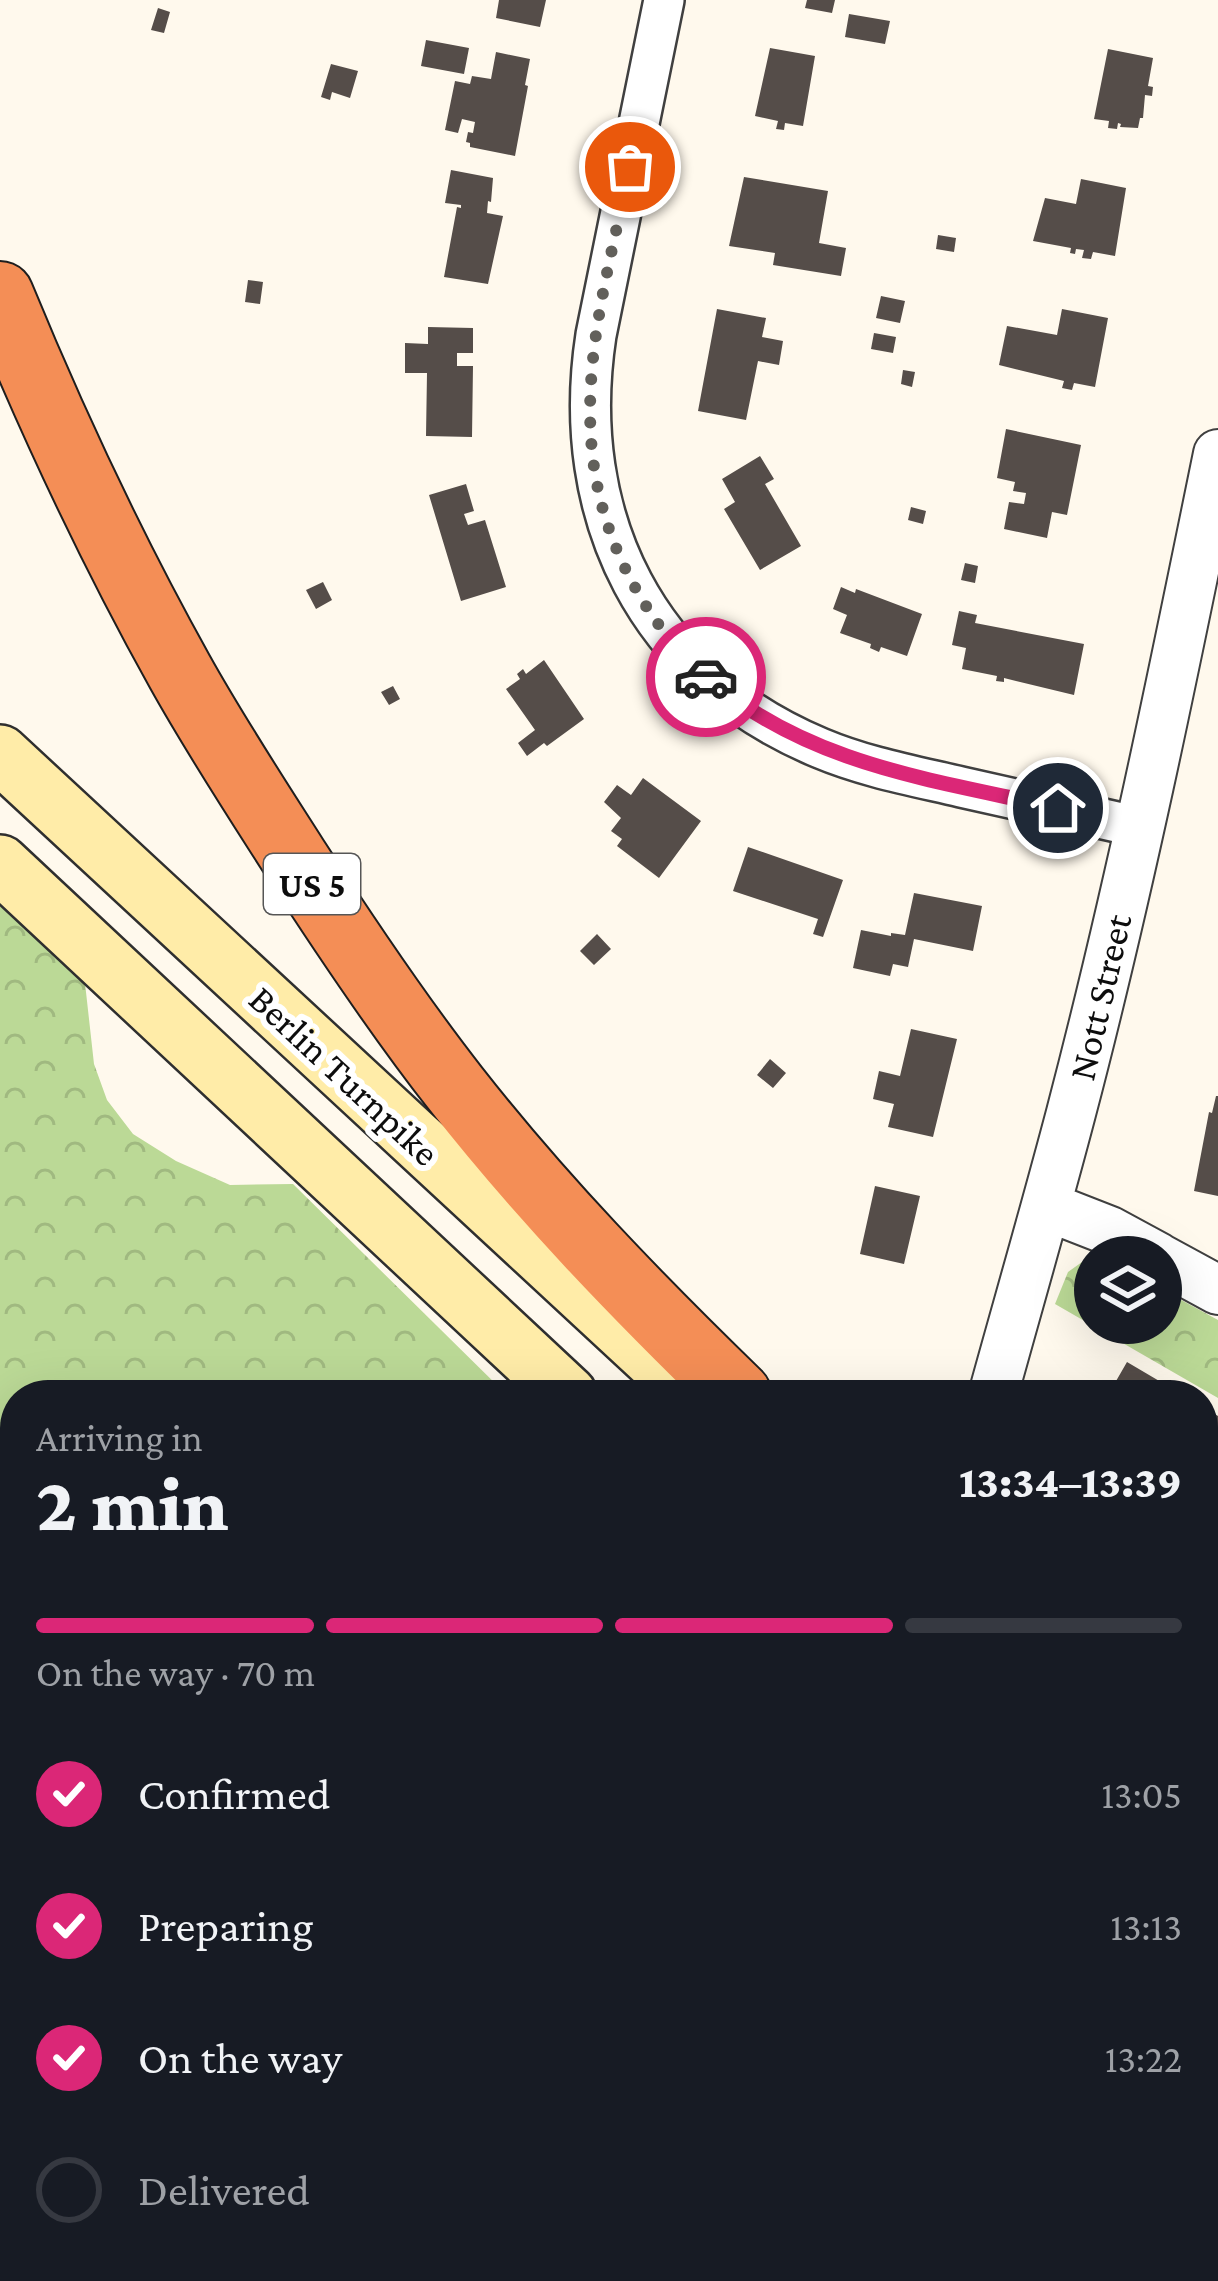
<!DOCTYPE html>
<meta charset="utf-8">
<style>
:root{--surface:#171b24;--page:#20242c;--text:#f1f3f6;--muted:#9ea1a6;--line:#363941;--accent:#db2777}
body{margin:0;font-family:"Crimson Pro",serif;background:var(--page);color:var(--text);height:100vh;display:flex;flex-direction:column;font-size:45px;white-space:nowrap}
*{box-sizing:border-box;margin:0}
p{font-size:39px;color:var(--muted)}
.icon{flex:none;width:66px;height:66px;fill:none;stroke:currentColor;stroke-width:2;stroke-linecap:round;stroke-linejoin:round}
.map{position:relative;flex:1;overflow:hidden}
.sheet{position:absolute;left:0px;top:1380px;width:1218px;height:903px;display:flex;flex-direction:column;background:var(--surface);border-radius:48px 48px 0 0;box-shadow:0 12px 48px #0002}
.sheet>*{flex:none}
.controls{position:absolute;left:1074px;top:1236px;display:grid;gap:24px}
.controls a{display:grid;place-items:center;width:108px;height:108px;border-radius:50%;background:var(--surface);box-shadow:0 12px 48px #0002;font-size:60px}
.pin{position:absolute;display:grid;place-items:center;width:102px;height:102px;color:#fff;margin:-51px;border:6px solid #fff;border-radius:50%;box-shadow:0 3px 12px #0007}
.courier{position:absolute;display:grid;place-items:center;width:120px;height:120px;margin:-60px;border:9px solid #db2777;border-radius:50%;background:#fff;color:#222;box-shadow:0 3px 15px #0007}
.overview em{font-style:normal;font-weight:800}
.overview div{display:flex;flex-direction:column-reverse}
.overview{display:flex;align-items:center;justify-content:space-between;height:204px;padding:0 36px}
h1{font-size:78px;font-weight:800;line-height:90px}
.bar{display:grid;grid-template-columns:repeat(4,1fr);gap:18px 12px;align-content:center;height:144px;padding:0 36px}
.bar i{height:15px;border-radius:9px;background:var(--line)}
.bar .on{background:var(--accent)}
.bar p{grid-column:span 4}
ol{padding:0 36px;list-style:none}
li{display:flex;align-items:center;gap:36px;height:132px}
li p{margin-inline-start:auto}
li .icon{padding:12px;border-radius:50%;background:var(--accent);color:#fff;stroke-width:4}
li:last-child{color:var(--muted)}
li i{width:66px;height:66px;border:6px solid var(--line);border-radius:50%}
.map>svg:first-child{display:block}
.grass{fill:#d6e9b7}
.forest{fill:url(#forest-crowns)}
.building{fill:#554d49}
.lines{fill:none;stroke-linecap:round;stroke-linejoin:round}
.minor-casing{stroke:#404040;stroke-width:44}
.tertiary-casing{stroke:#404040;stroke-width:52}
.secondary-casing{stroke:#2f2f2f;stroke-width:62}
.trunk-casing{stroke:#1e1e1e;stroke-width:70}
.motorway-casing{stroke:#1e1e1e;stroke-width:70}
.minor{stroke:#fff;stroke-width:39}
.tertiary{stroke:#fff;stroke-width:48}
.secondary{stroke:#ffeca8;stroke-width:57}
.trunk{stroke:#f6a95c;stroke-width:66}
.motorway{stroke:#f48e56;stroke-width:66}
.done{stroke:#62605b;stroke-width:12;stroke-dasharray:0 21.6}
.route{stroke:#db2777;stroke-width:15}
.labels{text-anchor:middle;stroke-width:12;stroke-linejoin:round;paint-order:stroke}
.shield{fill:#fff;stroke:#565656;stroke-width:3}
.shield-label{font-size:36px;font-weight:bold;fill:#0d0d0d}
.street-label{font-size:39px;fill:#0d0d0d;stroke:#fff}
</style>
<div class="map">
<svg width="1218" height="2281" viewBox="0 0 1218 2281">
<defs>
<pattern id="forest-crowns" width="20" height="18" patternUnits="userSpaceOnUse" patternTransform="scale(3)"><rect width="20" height="18" fill="#bbd996"/><path d="M2 6a3 3 0 1 1 6 0M12 15a3 3 0 1 1 6 0" fill="none" stroke="#a0b980"/></pattern>
</defs>
<rect width="100%" height="100%" fill="#fff9ed"/>
<path class="grass" d="M1203,1999L1218,2012V2111L1203,2103Z"/>
<path class="forest" d="M0,906L85,983L94,1064L107,1100L133,1134L176,1161L230,1185L293,1184L507,1395H15V1461L0,1438Z
M1082,1262H1095V1323H1161V1289L1218,1320V1398L1055,1304L1068,1272Z
M0,1653L15,1670V2268H1203V2236L1218,2244V2281H0Z"/>
<path class="building" d="M499,0H546L540,27L496,18Z
M807,0H835L832,13L805,8Z
M158,8L170,12L164,33L151,30Z
M849,14L890,21L885,44L845,37Z
M426,40L469,48L464,74L421,66Z
M770,48L815,56L803,126L785,123L784,130L776,129L778,121L755,116Z
M1108,49L1153,58L1148,86L1153,87L1152,96L1145,95L1143,118H1140L1138,128L1120,127L1121,124L1118,123L1117,129L1108,128L1109,121L1094,119Z
M496,52L530,59L525,85L528,86L515,156L470,147V143L466,142L468,132L473,133L475,122L462,119L458,133L445,130L455,81L470,84L472,76L491,79Z
M331,64L358,71L350,98L332,92L330,100L321,97Z
M451,170L493,178L491,202L488,201L487,213L503,216L488,284L444,277L457,207L461,208V205L445,203Z
M744,177L828,191L819,243L846,248L841,276L773,265L775,253L729,246Z
M1081,179L1126,188L1115,256L1093,252L1091,259L1082,258L1084,250L1076,249L1075,254L1070,253L1071,248L1033,241L1045,198L1076,204Z
M938,235L956,238L954,252L936,249Z
M248,280L263,282L260,304L245,302Z
M881,296L905,301L900,323L876,318Z
M717,309L766,318L762,337L783,341L779,365L758,361L746,420L698,411Z
M1062,309L1108,318L1095,387L1074,383L1072,390L1062,388L1064,381L999,365L1007,326L1057,335Z
M428,327L473,328V353H457V366H473L472,437L426,436L427,373H405V343L428,344Z
M874,333L896,337L893,353L871,349Z
M903,370L915,372L912,387L901,384Z
M1006,429L1081,445L1067,515L1052,512L1047,538L1004,529L1009,502L1024,504L1026,493L1013,491L1015,482L997,478Z
M760,456L774,479L765,484L801,546L760,570L724,509L735,502L722,479Z
M466,484L474,511L464,514L468,525L485,520L506,587L461,601L429,495Z
M911,507L926,511L923,524L908,520Z
M965,563L978,566L975,583L961,580Z
M323,582L332,600L316,609L306,590Z
M841,587L855,593L856,589L922,614L907,656L881,647L879,652L870,648L871,644L840,633L847,615L833,609Z
M959,611L977,615L975,623L1084,644L1074,695L1004,678V682L996,681L997,676L962,669L966,648L952,645Z
M544,660L584,719L547,746L544,743L527,756L518,743L535,730L506,689L520,679L517,674L523,669L526,674Z
M393,686L400,699L389,705L381,692Z
M643,778L701,821L659,878L617,846L622,839L611,831L621,818L604,802L617,785L631,795Z
M748,847L843,880L823,937L813,934L818,919L733,891Z
M914,893L982,906L973,951L914,939L908,967L893,964L890,976L853,968L861,930L891,936V933L905,935Z
M597,934L611,949L594,965L580,951Z
M911,1029L957,1039L933,1137L888,1127L894,1104L873,1099L879,1071L900,1076Z
M770,1059L786,1073L773,1088L757,1075Z
M1216,1096H1218V1196L1194,1191L1209,1112L1212,1113Z
M875,1186L920,1196L904,1264L860,1254Z
M1127,1362L1183,1395H1108Z
M1203,1407L1218,1416V1465L1203,1456Z"/>
<g class="lines">
<g class="minor-casing">
<path id="minor" d="M664,0L596,335C568,517 647,676 820,748C865,767 914,776 961,787C1020,800 1080,814 1139,827"/>
</g>
<g class="tertiary-casing">
<path id="tertiary" d="M1046,1206L1110,1231L1158,1257
M1161,1259L1218,1290
M993,1395C1019,1301 1046,1208 1071,1113C1128,896 1173,675 1218,454"/>
</g>
<g class="secondary-casing">
<path id="secondary" d="M0,754L692,1395
M0,864L568,1395
M1203,1977L1218,1991"/>
</g>
<g class="trunk-casing">
<path id="trunk" d="M1203,1844L1218,1859"/>
</g>
<g class="motorway-casing">
<path id="motorway" d="M0,295C53,424 112,550 180,672C215,735 255,796 294,857C345,936 397,1014 455,1088C541,1198 638,1298 738,1395
M0,1521L15,1541
M1203,2140L1218,2148"/>
</g>
<use href="#minor" class="minor"/>
<use href="#tertiary" class="tertiary"/>
<use href="#secondary" class="secondary"/>
<use href="#trunk" class="trunk"/>
<use href="#motorway" class="motorway"/>
</g>
<g class="lines">
<path class="done" d="M630,167C601,306 560,430 624,566C644,608 671,646 706,677"/>
<path class="route" d="M706,677C809,765 930,779 1058,808"/>
</g>
<g class="labels">
<rect class="shield" x="264" y="854" width="96" height="60" rx="9"/>
<g class="shield-label">
<text x="312" y="897">US 5</text>
</g>
<g class="street-label">
<text transform="translate(1099 997) rotate(-77)" y="14">Nott Street</text>
<text transform="translate(345 1075) rotate(43)" y="14">Berlin Turnpike</text>
</g>
</g>
</svg>
<div class="controls">
<a><svg class="icon" aria-label="layers" viewBox="0 0 24 24"><path d="M12 4l9 5-9 5-9-5zM3 14l9 5 9-5"/></svg></a>
</div>
<div class="pin" style="left:630px;top:167px;background:#ea580c"><svg class="icon" aria-label="bag" viewBox="0 0 24 24"><path d="M5 8h14l-1 12H6zM9 8a3 3 0 0 1 6 0"/></svg></div>
<div class="pin" style="left:1058px;top:808px;background:#1f2937"><svg class="icon" aria-label="home" viewBox="0 0 24 24"><path d="M3 11l9-7 9 7M6 9v11h12V9"/></svg></div>
<div class="courier" style="left:706px;top:677px"><svg class="icon" aria-label="car" viewBox="0 0 24 24"><path d="M5 17H2v-5l4-1 3-4h7l3 4 3 1v5h-3M9 17h6M6 11h13"/><circle cx="7" cy="17" r="2"/><circle cx="17" cy="17" r="2"/></svg></div>
<section class="sheet">
<div class="overview"><div><h1>2 min</h1><p>Arriving in</p></div><em>13:34–13:39</em></div>
<div class="bar"><i class="on"></i><i class="on"></i><i class="on"></i><i></i><p>On the way · 70 m</p></div>
<ol>
<li><svg class="icon" aria-label="check" viewBox="0 0 24 24"><path d="M5 12l5 5 9-10"/></svg>Confirmed<p>13:05</p></li>
<li><svg class="icon" aria-label="check" viewBox="0 0 24 24"><path d="M5 12l5 5 9-10"/></svg>Preparing<p>13:13</p></li>
<li><svg class="icon" aria-label="check" viewBox="0 0 24 24"><path d="M5 12l5 5 9-10"/></svg>On the way<p>13:22</p></li>
<li><i></i>Delivered</li>
</ol>
</section>
</div>
